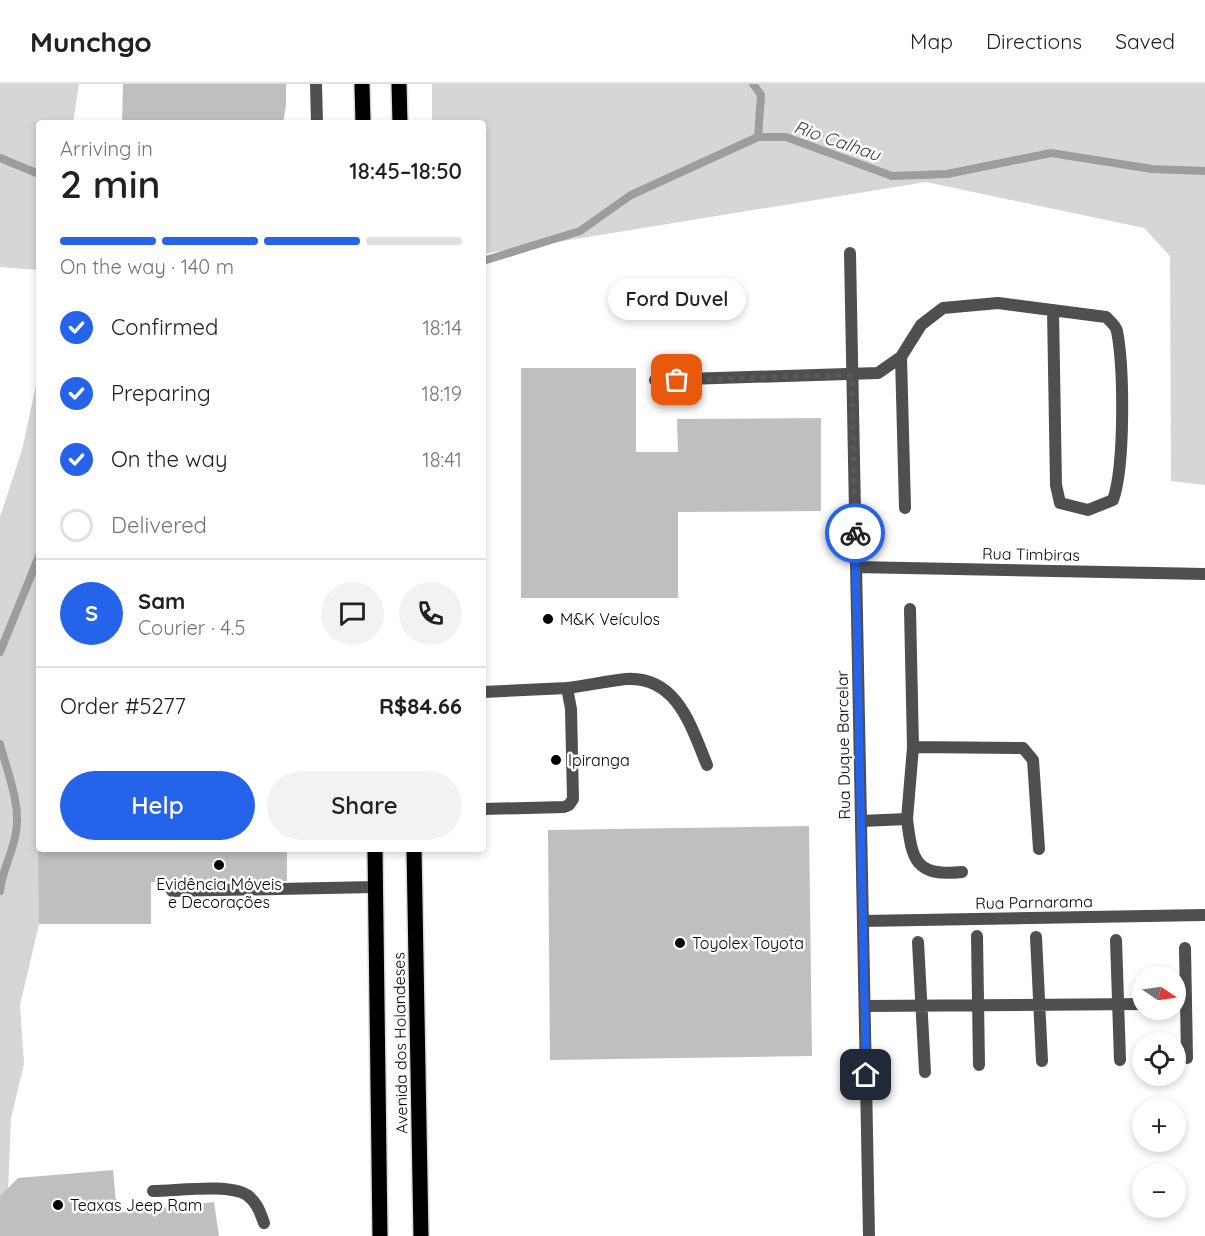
<!DOCTYPE html>
<meta charset="utf-8">
<style>
:root{--surface:#fff;--page:#f2f2f2;--text:#202124;--muted:#757577;--line:#e0e0e0;--accent:#2563eb}
body{margin:0;font-family:Quicksand,sans-serif;background:var(--page);color:var(--text);height:100vh;display:flex;flex-direction:column;font-size:22px;white-space:nowrap}
*{box-sizing:border-box;margin:0}
p{font-size:20px;color:var(--muted)}
.icon{flex:none;width:33px;height:33px;fill:none;stroke:currentColor;stroke-width:2;stroke-linecap:round;stroke-linejoin:round}
.map{position:relative;flex:1;overflow:hidden}
.details{position:absolute;left:36px;top:36px;width:450px;height:732px;display:flex;flex-direction:column;background:var(--surface);border-radius:6px;box-shadow:0 3px 9px #0003}
.details>*{flex:none}
.needle{width:39px;rotate:103deg}
.tools{position:absolute;left:1132px;top:882px;display:grid;gap:12px}
.tools a{display:grid;place-items:center;width:54px;height:54px;border-radius:50%;background:var(--surface);box-shadow:0 3px 9px #0003;font-size:30px}
.pin{position:absolute;display:grid;place-items:center;width:51px;height:51px;color:#fff;margin:-26px;border-radius:12px;box-shadow:0 3px 9px #0006}
.courier{position:absolute;display:grid;place-items:center;width:60px;height:60px;margin:-30px;border:4px solid #2563eb;border-radius:50%;background:#fff;color:#222;box-shadow:0 2px 8px #0007}
.bubble{position:absolute;height:42px;border-radius:21px;background:var(--surface);box-shadow:0 3px 9px #0003;font-size:20px;font-weight:600;line-height:42px;text-align:center}
.overview em{font-style:normal;font-weight:600}
.overview div{display:flex;flex-direction:column-reverse}
.overview{display:flex;align-items:center;justify-content:space-between;height:102px;padding:0 24px}
h1{font-size:39px;font-weight:600;line-height:45px}
.bar{display:grid;grid-template-columns:repeat(4,1fr);gap:9px 6px;align-content:center;height:72px;padding:0 24px}
.bar i{height:8px;border-radius:4px;background:var(--line)}
.bar .on{background:var(--accent)}
.bar p{grid-column:span 4}
.line{display:flex;align-items:center;gap:15px;padding:0 24px;border-top:2px solid var(--line)}
.line div{flex:1}
.round{display:grid;place-items:center;flex:none;width:63px;height:63px;border-radius:32px;background:var(--page)}
ol{padding:0 24px;list-style:none}
li{display:flex;align-items:center;gap:18px;height:66px}
li p{margin-inline-start:auto}
li .icon{padding:6px;border-radius:50%;background:var(--accent);color:#fff;stroke-width:4}
li:last-child{color:var(--muted)}
li i{width:33px;height:33px;border:3px solid var(--line);border-radius:50%}
.primary-button{display:flex;gap:12px;margin-top:auto;padding:12px 24px}
.primary-button a{flex:1;height:69px;border-radius:36px;background:var(--accent);color:#fff;font-size:24px;font-weight:600;line-height:69px;text-align:center}
.primary-button a+a{background:var(--page);color:var(--text)}
header{display:flex;align-items:center;gap:36px;box-sizing:border-box;height:84px;padding:0 30px;background:var(--surface);border-bottom:2px solid var(--line)}
header strong{font-size:28px}
nav{display:flex;gap:33px;margin-inline-start:auto;font-size:21px}
.map>svg:first-child{display:block}
.green{fill:#d6d6d6}
.lines{fill:none;stroke-linecap:round;stroke-linejoin:round}
.stream{stroke:#9d9d9d;stroke-width:8}
.building{fill:#bfbfbf}
.primary-casing{stroke:#dbdbdb;stroke-width:18}
.service{stroke:#4f4f4f;stroke-width:12}
.minor{stroke:#4f4f4f;stroke-width:12}
.primary{stroke:#000;stroke-width:15}
.done{stroke:#595959;stroke-width:6;stroke-dasharray:0 10.8}
.route{stroke:#2563eb;stroke-width:8}
.poi-dot{fill:#000;stroke:#fff;stroke-width:2}
.labels{text-anchor:middle;stroke-width:5;stroke-linejoin:round;paint-order:stroke}
.street-label{font-size:16px;fill:#000;stroke:#fff}
.poi-label{font-size:16px;fill:#000;stroke:#fff;text-anchor:start}
.water-label{font-size:18px;font-style:italic;fill:#3e3e3e;stroke:#fff}
</style>
<header>
<strong>Munchgo</strong>
<nav><a>Map</a><a>Directions</a><a>Saved</a></nav>
</header>
<div class="map">
<svg width="1205" height="1152" viewBox="0 0 1205 1152">
<rect width="100%" height="100%" fill="#fff"/>
<path class="green" d="M0,0H79L73,39H39V186L0,183Z
M432,0H1205V401L1171,397L1170,172L1144,144L926,98L483,170V39H432Z
M39,287V840L20,921L24,980L11,1034L8,1108L0,1117V433L22,366Z"/>
<g class="lines">
<path class="stream" d="M753,0L761,11L758,53
M0,74L39,90
M483,177L580,147L631,111L758,53H786L892,92L947,90L1051,69L1152,85L1205,87
M0,568L39,472
M0,660C7,687 21,720 16,748C13,769 2,786 0,807"/>
</g>
<path class="building" d="M123,0H286V22L283,39H122Z
M521,284H636V368H678L677,335L821,334V427L678,428V514H521Z
M809,742L812,972L550,976L548,746Z
M38,765H287V797L151,798V840H39Z
M113,1086L117,1129L214,1118L219,1152H0V1112L18,1094Z"/>
<g class="lines">
<g class="primary-casing">
<path id="primary" d="M362,0L363,39
M399,0L400,39
M375,765L380,1152
M414,765L421,1152"/>
</g>
<path class="service" d="M316,0L317,39
M901,273L905,424
M655,296L878,289L901,273L921,241L943,224L998,219L1106,233C1110,237 1116,242 1117,247C1124,284 1125,382 1113,416L1088,426L1060,419L1056,401L1053,226
M910,525L913,663
M567,604C586,602 606,597 626,595C677,592 691,642 707,681
M483,608L567,604L571,625L573,715L569,721L564,723L483,725
M907,735C912,776 915,793 962,788
M861,737L907,735L913,663L1023,664L1033,676L1039,765
M172,807L375,803
M977,852L979,981
M1036,853L1042,977
M1116,856L1120,976
M918,858L925,988
M1176,918H1186L1185,864
M1186,918L1187,974
M865,922L1143,920
M153,1107C176,1107 229,1099 247,1111C257,1118 260,1128 264,1139"/>
<path class="minor" d="M850,169L869,1152
M856,483L1205,490
M863,837L1205,831"/>
<use href="#primary" class="primary"/>
</g>
<g class="lines">
<path class="done" d="M677,296L852,291L855,449"/>
<path class="route" d="M855,449L866,991"/>
</g>
<g class="poi-dot">
<circle cx="548" cy="535" r="6"/>
<circle cx="556" cy="676" r="6"/>
<circle cx="219" cy="781" r="6"/>
<circle cx="680" cy="859" r="6"/>
<circle cx="58" cy="1121" r="6"/>
</g>
<g class="labels">
<g class="street-label">
<text transform="translate(1031 470) rotate(1)" y="6">Rua Timbiras</text>
<text transform="translate(843 661) rotate(-91)" y="6">Rua Duque Barcelar</text>
<text transform="translate(1034 818) rotate(-1)" y="6">Rua Parnarama</text>
<text transform="translate(400 959) rotate(-91)" y="6">Avenida dos Holandeses</text>
</g>
<g class="poi-label">
<text x="560" y="541">M&amp;K Veículos</text>
<text x="568" y="682">Ipiranga</text>
<text x="219" y="806" text-anchor="middle">Evidência Móveis<tspan x="219" dy="18">e Decorações</tspan></text>
<text x="692" y="865">Toyolex Toyota</text>
<text x="70" y="1127">Teaxas Jeep Ram</text>
</g>
<g class="water-label">
<text transform="translate(837 57) rotate(19)" y="6">Rio Calhau</text>
</g>
</g>
</svg>
<div class="tools">
<a><svg class="needle" viewBox="-14 -14 28 28"><path d="M0-13l5 13h-10z" fill="#e53935"/><path d="M0 13l5-13h-10z" fill="#757577"/></svg></a>
<a><svg class="icon" aria-label="locate" viewBox="0 0 24 24"><circle cx="12" cy="12" r="6"/><path d="M12 2v4M12 18v4M2 12h4M18 12h4"/></svg></a>
<a>+</a>
<a>−</a>
</div>
<div class="pin" style="left:677px;top:296px;background:#ea580c"><svg class="icon" aria-label="bag" viewBox="0 0 24 24"><path d="M5 8h14l-1 12H6zM9 8a3 3 0 0 1 6 0"/></svg></div>
<div class="pin" style="left:866px;top:991px;background:#1f2937"><svg class="icon" aria-label="home" viewBox="0 0 24 24"><path d="M3 11l9-7 9 7M6 9v11h12V9"/></svg></div>
<div class="courier" style="left:855px;top:449px"><svg class="icon" aria-label="bike" viewBox="0 0 24 24"><circle cx="6" cy="16" r="4"/><circle cx="18" cy="16" r="4"/><path d="M6 16l4-8h5l3 8M10 8l3 8H6M13 5h3"/></svg></div>
<div class="bubble" style="left:608px;top:194px;width:138px">Ford Duvel</div>
<section class="details">
<div class="overview"><div><h1>2 min</h1><p>Arriving in</p></div><em>18:45–18:50</em></div>
<div class="bar"><i class="on"></i><i class="on"></i><i class="on"></i><i></i><p>On the way · 140 m</p></div>
<ol>
<li><svg class="icon" aria-label="check" viewBox="0 0 24 24"><path d="M5 12l5 5 9-10"/></svg>Confirmed<p>18:14</p></li>
<li><svg class="icon" aria-label="check" viewBox="0 0 24 24"><path d="M5 12l5 5 9-10"/></svg>Preparing<p>18:19</p></li>
<li><svg class="icon" aria-label="check" viewBox="0 0 24 24"><path d="M5 12l5 5 9-10"/></svg>On the way<p>18:41</p></li>
<li><i></i>Delivered</li>
</ol>
<div class="line" style="height:108px"><b class="round" style="background:var(--accent);color:#fff">S</b><div><b>Sam</b><p>Courier · 4.5</p></div><a class="round"><svg class="icon" aria-label="chat" viewBox="0 0 24 24"><path d="M4 5h16v11H9l-5 4z"/></svg></a><a class="round"><svg class="icon" aria-label="phone" viewBox="0 0 24 24"><path d="M5 4h4l2 5-3 2q2 4 5 5l2-3 5 2v4C11 20 4 13 5 4z"/></svg></a></div>
<div class="line" style="height:78px"><div>Order #5277</div><b>R$84.66</b></div>
<div class="primary-button"><a>Help</a><a>Share</a></div>
</section>
</div>
